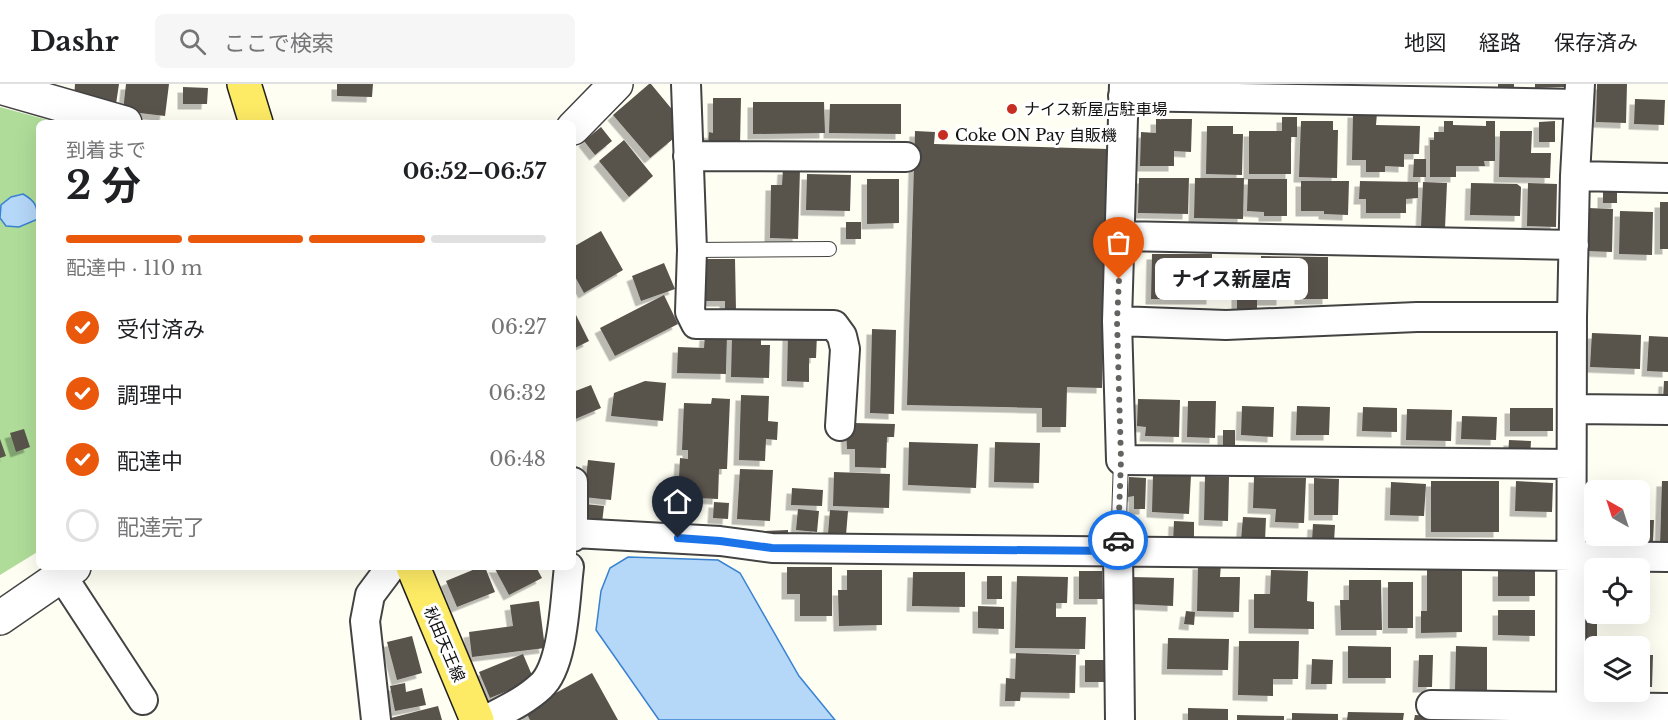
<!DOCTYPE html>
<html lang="ja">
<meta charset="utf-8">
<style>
:root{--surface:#fff;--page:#f6f6f6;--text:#202124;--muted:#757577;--line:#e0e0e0;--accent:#ea580c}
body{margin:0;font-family:"Libre Baskerville","Noto Sans JP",serif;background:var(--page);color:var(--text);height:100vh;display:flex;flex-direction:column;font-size:22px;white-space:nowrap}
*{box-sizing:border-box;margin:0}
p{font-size:20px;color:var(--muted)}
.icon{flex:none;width:33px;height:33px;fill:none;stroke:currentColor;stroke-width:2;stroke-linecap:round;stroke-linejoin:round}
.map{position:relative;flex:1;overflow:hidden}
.side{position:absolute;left:36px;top:36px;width:540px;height:450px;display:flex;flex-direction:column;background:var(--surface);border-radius:9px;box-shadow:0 6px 24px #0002}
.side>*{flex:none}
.needle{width:39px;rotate:321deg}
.tools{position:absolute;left:1584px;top:396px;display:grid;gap:12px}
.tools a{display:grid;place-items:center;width:66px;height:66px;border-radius:9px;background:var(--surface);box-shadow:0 6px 24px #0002;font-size:30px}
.pin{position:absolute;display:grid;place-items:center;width:51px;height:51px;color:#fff;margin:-62px -26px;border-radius:50% 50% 50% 0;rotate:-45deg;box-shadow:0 0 6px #0007}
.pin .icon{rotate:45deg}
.courier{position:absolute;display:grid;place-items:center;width:60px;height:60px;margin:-30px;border:4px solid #1a73e8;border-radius:50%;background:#fff;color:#222;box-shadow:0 2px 8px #0007}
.bubble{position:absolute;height:42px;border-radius:9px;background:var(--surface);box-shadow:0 6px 24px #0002;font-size:20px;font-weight:700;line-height:42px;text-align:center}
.summary em{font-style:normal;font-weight:700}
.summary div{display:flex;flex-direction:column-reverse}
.summary{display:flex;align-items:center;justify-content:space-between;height:102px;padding:0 30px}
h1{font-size:39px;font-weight:700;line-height:45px}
.bar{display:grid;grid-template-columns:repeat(4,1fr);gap:9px 6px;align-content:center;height:72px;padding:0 30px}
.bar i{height:8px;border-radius:4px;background:var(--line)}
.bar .active{background:var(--accent)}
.bar p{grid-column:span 4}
ol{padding:0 30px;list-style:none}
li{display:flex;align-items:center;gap:18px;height:66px}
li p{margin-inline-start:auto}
li .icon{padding:6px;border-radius:50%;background:var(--accent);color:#fff;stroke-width:4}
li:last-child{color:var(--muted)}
li i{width:33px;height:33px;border:3px solid var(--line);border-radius:50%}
header{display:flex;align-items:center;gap:36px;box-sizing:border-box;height:84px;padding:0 30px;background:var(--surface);border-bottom:2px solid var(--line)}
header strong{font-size:28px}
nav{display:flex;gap:33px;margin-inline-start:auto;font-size:21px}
.search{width:420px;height:54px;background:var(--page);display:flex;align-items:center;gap:15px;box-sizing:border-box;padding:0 21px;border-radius:9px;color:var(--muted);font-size:22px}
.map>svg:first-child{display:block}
.forest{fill:#afdd99}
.water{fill:#b5d7f8;stroke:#3982d2;stroke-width:1.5}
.building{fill:#59524c;filter:url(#shadow)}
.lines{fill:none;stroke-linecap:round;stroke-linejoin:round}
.service-casing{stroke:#434343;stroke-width:16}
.minor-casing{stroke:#434343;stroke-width:32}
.tertiary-casing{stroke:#434343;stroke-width:36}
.primary-casing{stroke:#212121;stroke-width:36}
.service{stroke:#fff;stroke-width:14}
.minor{stroke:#fff;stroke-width:28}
.tertiary{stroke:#fff;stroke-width:33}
.primary{stroke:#fdeb65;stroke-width:33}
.done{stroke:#64635f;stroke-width:6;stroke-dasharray:0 10.8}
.route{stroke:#1a73e8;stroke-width:8}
.poi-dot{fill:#c62e22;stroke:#fff;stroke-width:2}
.labels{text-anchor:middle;stroke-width:6;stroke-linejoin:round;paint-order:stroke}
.poi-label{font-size:16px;fill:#101010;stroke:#fff;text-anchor:start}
.street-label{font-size:16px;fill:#101010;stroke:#fff}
</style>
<header>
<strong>Dashr</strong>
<div class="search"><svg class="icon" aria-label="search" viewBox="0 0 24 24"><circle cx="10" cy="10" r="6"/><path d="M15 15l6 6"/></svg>ここで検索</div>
<nav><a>地図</a><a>経路</a><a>保存済み</a></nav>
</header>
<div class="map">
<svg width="1668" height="636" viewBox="0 0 1668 636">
<defs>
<filter id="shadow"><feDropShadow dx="-5.5" dy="5.5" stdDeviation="0" flood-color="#0004"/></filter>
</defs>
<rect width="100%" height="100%" fill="#fffef3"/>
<path class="forest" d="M0,23L59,39H39V467L0,491Z"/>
<path class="water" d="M23,110C35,117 37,121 38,135L19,143L6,142L0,134L1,121L11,113Z
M628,473L718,476L740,489L799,592L835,636H659L596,546L601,507L610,484Z"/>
<path class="building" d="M75,0H119L116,20L74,16Z
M126,0H169L165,32L123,27Z
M337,0H373L372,13L337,12Z
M649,0H651L675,29L673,55L650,74L613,31Z
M1498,0H1514V6H1498Z
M1535,0H1565V3L1535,4Z
M1597,0H1627L1626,39L1596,38Z
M183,3L208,4L207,20H183Z
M713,14H741L740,61H708L709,48L713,49Z
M1635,15L1665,16L1664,41L1634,40Z
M753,18H824L825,49L753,50Z
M830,20H901V50L829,49Z
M1353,28L1377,29L1376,41L1420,42L1419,70H1404V83L1385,82V88H1366V76H1352Z
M1282,33H1297V53H1291V90H1249V47H1282Z
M1156,35H1192L1191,68L1174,67V82H1140L1141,48L1156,49Z
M1301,37H1333V46H1338L1337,94L1299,93Z
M1444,37H1453V41L1486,42V37H1495V77H1484L1485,82H1456V93H1430V56H1434V48H1444Z
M1555,37V58H1539V38Z
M1207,42H1233V50H1243L1242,91L1206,90Z
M601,43L612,57L595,71L584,57Z
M915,47L935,48L934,60L1108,65L1102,304L1067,303L1066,343H1042V324L907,321Z
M1500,47H1532L1531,69H1551L1550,94L1499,93Z
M624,56L653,92L629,113L599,77Z
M1414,75H1426V93H1413Z
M783,85H800L798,155L770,154L771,101H782Z
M807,90L851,91L850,127L806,126Z
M1139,94H1189L1188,130L1138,129Z
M1195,94H1244L1243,135L1194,134Z
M867,95H899V139L867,140Z
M1248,95H1287V132H1264V128L1247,127Z
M1301,97H1349L1348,131L1324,130V127H1301Z
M1360,97L1418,98V114L1406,115V129H1366V115H1359Z
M1423,98L1447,99L1445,144L1421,143Z
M1471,99L1517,100L1521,103L1520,132L1470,131Z
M1528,99L1557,100L1556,143L1527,142Z
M1603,108H1617V119H1603Z
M1660,118H1668V165H1660Z
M1588,124L1613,125L1612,168L1587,167Z
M1620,127L1653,128L1652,171L1619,170Z
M846,138H861V155H846Z
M601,147L623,186L584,209L573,189V163Z
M1152,170H1212V215H1151Z
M1261,172L1328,173V215H1300V210H1282V216H1257V227H1237V200H1261Z
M701,175H735L736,227H725V217H701Z
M664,179L675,205L641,217L632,192Z
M664,211L678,240L615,272L600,244Z
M573,225L589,257L573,265Z
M872,245L896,246L894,330L870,329Z
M788,249L817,250L816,274H809V298L787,297Z
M1592,249L1641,251L1640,285L1590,283Z
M705,251L727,252L726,290L677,289L678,263L704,264Z
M732,251L761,252V261H770L769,294L731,293Z
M1649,252L1668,253V288L1647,287Z
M645,297L666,299L663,337L611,332L614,309Z
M1664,297H1668V314H1663Z
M591,301L601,324L573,336V308Z
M741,311L769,312L768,337L778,338L777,356L766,355L765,377L739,376Z
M712,314L730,315L727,385H719L718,415L678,413L680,374L688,375V366H682L684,319L711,320Z
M1138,315L1180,316L1179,353L1145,352L1146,343L1137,342Z
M1188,317H1216L1215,354L1187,353Z
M1242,322L1274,323L1273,353L1241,351Z
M1297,322L1330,323L1329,351H1296Z
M1363,323L1397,324V348L1362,347Z
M1510,324H1553V347H1510Z
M1407,325L1452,326L1451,357L1406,356Z
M1462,332L1497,333L1496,356L1461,355Z
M854,339L895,340L894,353H887L886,384L855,383V365H847L846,347Z
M24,345L30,363L16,368L10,349Z
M1223,346H1235V366H1223Z
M0,355L6,372L0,374Z
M1509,356L1531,357L1530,374L1508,373Z
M909,358L978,360L976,404L908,401Z
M995,358L1040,359L1039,399L994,398Z
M588,376L615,379L611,416L584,413Z
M740,385L773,386L770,437L737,435Z
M834,388L890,390L889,424L833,422Z
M1153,390L1191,391L1189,430L1152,428Z
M1205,392L1229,393L1228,437L1204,436Z
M1129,393L1146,394L1145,425H1134V412L1128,413Z
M1254,393L1306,394L1304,439L1275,438L1276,425L1253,424Z
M1314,394L1339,395L1338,431H1314Z
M1431,397H1499V448H1431Z
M1516,397L1553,399L1552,428L1515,427Z
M1662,397H1668V463H1660Z
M1391,398L1426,400L1424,432L1390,431Z
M1594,400H1644V428H1640V406H1594Z
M792,404L823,406L822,422L791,421Z
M714,418L729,419L728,435L713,434Z
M585,420L604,422L602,439L583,438Z
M798,425L819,427L817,448L796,446Z
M830,426L848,427L846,451L828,450Z
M1243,433L1266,434L1265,457L1241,456Z
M1640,436H1654L1653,458L1634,457V452H1640Z
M1174,437L1194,438V459H1173Z
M1313,440L1335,441L1334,458L1312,457Z
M788,446V458H766L765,447Z
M1198,480H1221L1220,493H1240L1239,528L1197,527Z
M480,483H485L495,508L457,523L446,497Z
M494,483H536L542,494L509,511Z
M787,483H832V532H800V510H787Z
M1462,485V548L1421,549V527H1427V486Z
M847,486H882V541L839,542L838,506H847Z
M1271,486L1308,487L1307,517L1314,518V545L1254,544V510H1270Z
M1079,487H1102L1103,515H1079Z
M1498,487H1535V512H1498Z
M913,488H965V523L912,522Z
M1640,491H1650V532L1594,533V530H1640Z
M987,492H1002V515H987Z
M1017,492L1068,493L1067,519H1056V533H1086L1085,565L1015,564Z
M1132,493L1174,494L1173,522L1131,520Z
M1349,496H1381L1382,546H1341L1340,516H1349Z
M1388,498H1413V544H1388Z
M539,517L545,564L472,573L469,548L513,542L510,521Z
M978,522L1004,523V545L978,544Z
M1498,526H1535V552L1498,551Z
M1186,527L1195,528L1194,541L1184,540Z
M1584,539H1597V555L1583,554Z
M412,552L422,589L397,596L387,558Z
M1168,554L1229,555L1228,586L1167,585Z
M1239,557H1299L1298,595H1273V612L1238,611Z
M1348,562L1391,563V594H1348Z
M1456,562L1487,563V606H1455Z
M1016,569L1076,571L1075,609L1021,608L1020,617H1005L1006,594L1015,595Z
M523,570L534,596L490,614L479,588Z
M1419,571H1433L1432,603H1418Z
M1640,571H1653L1652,603H1640Z
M1312,575L1333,576L1332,600H1311Z
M1085,576H1104V598H1085Z
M592,589L618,636H530L525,626Z
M405,599L406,608L422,604L426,621L395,627L390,602Z
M438,622L442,636H387V635Z
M1188,624L1228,625V636H1188Z
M1348,628L1404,629L1403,636H1347Z
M1292,629L1338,630V636H1292Z
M1237,631L1284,632V636H1237Z
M1415,631L1462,633V636H1414Z"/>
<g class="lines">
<g class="service-casing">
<path id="service" d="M692,166L829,165
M1118,467L1121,376"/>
</g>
<g class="minor-casing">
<path id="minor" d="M686,0L692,166L690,228L696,240L834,241L842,252L845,265L840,342
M1124,0L1117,237L1121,376L1571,380
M1123,12L1578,20
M688,72L906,73
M1575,92L1668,94
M1120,152L1574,161
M1117,237L1226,241L1417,233H1572
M1572,325L1668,326
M573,398V453
M574,449L720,457L772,464L1668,473
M1118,467L1120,636
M62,492L143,616
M1431,621L1668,624
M376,636L365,537L370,511L391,483
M486,636C505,626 525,617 541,602C564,581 565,514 569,483
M1571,636L1572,233L1575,92L1580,0"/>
</g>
<g class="tertiary-casing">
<path id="tertiary" d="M0,3L125,39
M573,44L616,0
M0,534L74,483"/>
</g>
<g class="primary-casing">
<path id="primary" d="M244,0L256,39
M413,483L477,636"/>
</g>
<use href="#service" class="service"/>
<use href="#minor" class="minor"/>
<use href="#tertiary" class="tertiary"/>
<use href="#primary" class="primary"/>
</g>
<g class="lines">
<path class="done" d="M1118,456L1121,376L1117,237L1119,195"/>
<path class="route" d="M678,454L720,457L772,464L1118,467V456"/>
</g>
<g class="poi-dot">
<circle cx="1012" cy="25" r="6"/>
<circle cx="943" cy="51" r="6"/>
</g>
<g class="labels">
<g class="poi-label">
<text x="1024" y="31">ナイス新屋店駐車場</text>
<text x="955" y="57">Coke ON Pay 自販機</text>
</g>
<g class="street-label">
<text transform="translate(445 560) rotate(67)" y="6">秋田天王線</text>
</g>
</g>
</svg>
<div class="tools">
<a><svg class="needle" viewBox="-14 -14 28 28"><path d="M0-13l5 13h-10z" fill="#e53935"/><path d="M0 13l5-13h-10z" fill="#757577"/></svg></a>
<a><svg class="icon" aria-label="locate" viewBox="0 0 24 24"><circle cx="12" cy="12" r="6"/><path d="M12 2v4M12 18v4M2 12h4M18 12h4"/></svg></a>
<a><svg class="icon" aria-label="layers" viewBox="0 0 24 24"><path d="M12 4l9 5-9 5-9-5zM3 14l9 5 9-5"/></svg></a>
</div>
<div class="pin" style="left:1119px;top:195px;background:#ea580c"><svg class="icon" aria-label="bag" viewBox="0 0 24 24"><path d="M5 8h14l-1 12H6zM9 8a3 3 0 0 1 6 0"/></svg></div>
<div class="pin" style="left:678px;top:454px;background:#1f2937"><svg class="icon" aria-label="home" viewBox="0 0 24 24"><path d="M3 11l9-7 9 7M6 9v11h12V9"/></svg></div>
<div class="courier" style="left:1118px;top:456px"><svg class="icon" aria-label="car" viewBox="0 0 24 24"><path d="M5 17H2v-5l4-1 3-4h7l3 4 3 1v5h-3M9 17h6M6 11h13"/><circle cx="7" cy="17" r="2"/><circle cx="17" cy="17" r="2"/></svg></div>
<div class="bubble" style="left:1155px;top:174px;width:153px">ナイス新屋店</div>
<section class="side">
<div class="summary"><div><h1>2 分</h1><p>到着まで</p></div><em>06:52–06:57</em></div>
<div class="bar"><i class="active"></i><i class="active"></i><i class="active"></i><i></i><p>配達中 · 110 m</p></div>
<ol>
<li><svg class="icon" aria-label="check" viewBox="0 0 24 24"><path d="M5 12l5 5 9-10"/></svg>受付済み<p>06:27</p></li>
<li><svg class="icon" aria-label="check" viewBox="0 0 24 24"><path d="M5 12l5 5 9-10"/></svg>調理中<p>06:32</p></li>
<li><svg class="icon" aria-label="check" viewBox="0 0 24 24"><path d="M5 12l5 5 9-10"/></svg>配達中<p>06:48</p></li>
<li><i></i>配達完了</li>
</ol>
</section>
</div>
